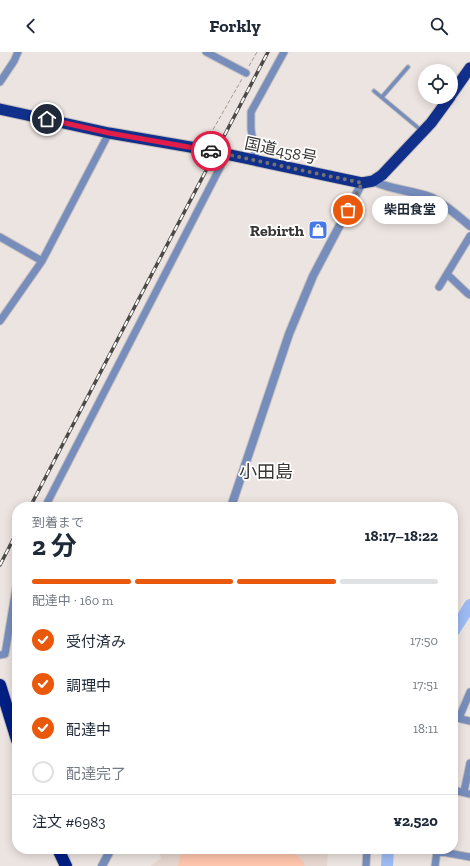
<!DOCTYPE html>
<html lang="ja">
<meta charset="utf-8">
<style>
:root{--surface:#fff;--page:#f6f6f7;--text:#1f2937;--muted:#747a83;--line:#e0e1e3;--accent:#ea580c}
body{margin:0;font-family:"Zilla Slab","Noto Sans JP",serif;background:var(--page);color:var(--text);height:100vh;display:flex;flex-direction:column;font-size:15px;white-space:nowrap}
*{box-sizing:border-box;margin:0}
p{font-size:13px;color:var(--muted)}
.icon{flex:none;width:22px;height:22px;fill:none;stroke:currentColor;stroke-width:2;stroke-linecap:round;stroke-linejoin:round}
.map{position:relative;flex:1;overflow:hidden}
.sheet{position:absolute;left:12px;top:450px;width:446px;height:352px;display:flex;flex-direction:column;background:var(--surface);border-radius:16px;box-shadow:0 2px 10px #0003}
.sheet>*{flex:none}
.controls{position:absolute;left:418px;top:12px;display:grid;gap:8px}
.controls a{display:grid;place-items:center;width:40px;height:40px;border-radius:50%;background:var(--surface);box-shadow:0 2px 10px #0003;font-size:20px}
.pin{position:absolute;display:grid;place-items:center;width:34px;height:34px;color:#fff;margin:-17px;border:2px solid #fff;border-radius:50%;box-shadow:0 1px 4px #0007}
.courier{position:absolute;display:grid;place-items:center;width:40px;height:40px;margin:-20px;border:3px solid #e11d48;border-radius:50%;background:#fff;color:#222;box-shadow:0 1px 5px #0007}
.bubble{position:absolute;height:28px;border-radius:14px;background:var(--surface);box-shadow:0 2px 10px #0003;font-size:13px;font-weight:700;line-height:28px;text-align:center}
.head em{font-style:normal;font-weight:700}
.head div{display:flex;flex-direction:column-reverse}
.head{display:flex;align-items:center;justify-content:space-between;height:68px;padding:0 20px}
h1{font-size:26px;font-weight:700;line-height:30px}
.bar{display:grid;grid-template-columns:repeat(4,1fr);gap:6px 4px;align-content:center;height:48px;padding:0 20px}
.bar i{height:5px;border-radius:3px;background:var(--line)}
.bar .current{background:var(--accent)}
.bar p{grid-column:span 4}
.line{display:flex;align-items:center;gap:10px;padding:0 20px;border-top:1px solid var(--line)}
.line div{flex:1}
ol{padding:0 20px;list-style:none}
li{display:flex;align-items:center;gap:12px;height:44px}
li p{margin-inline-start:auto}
li .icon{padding:4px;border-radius:50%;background:var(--accent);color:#fff;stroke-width:4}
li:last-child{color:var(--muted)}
li i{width:22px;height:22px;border:2px solid var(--line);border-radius:50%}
header{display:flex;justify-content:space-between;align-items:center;height:52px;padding:0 20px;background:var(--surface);font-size:18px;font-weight:700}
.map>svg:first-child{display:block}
.built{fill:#e5d6cf}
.green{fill:#fec5ad}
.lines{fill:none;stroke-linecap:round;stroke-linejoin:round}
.river{stroke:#9ebaf3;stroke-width:12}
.service-casing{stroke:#c8c1be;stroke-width:5.5}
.minor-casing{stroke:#c8c1be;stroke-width:9}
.tertiary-casing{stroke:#c8c1be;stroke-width:10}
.trunk-casing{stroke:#c8c1be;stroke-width:13}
.motorway-casing{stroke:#c8c1be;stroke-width:14}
.path{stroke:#9e9896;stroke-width:1;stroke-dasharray:4 2;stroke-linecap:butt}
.service{stroke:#778ebd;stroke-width:3.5}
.minor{stroke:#778ebd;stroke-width:7}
.tertiary{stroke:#778ebd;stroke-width:8}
.trunk{stroke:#10308c;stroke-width:11}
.motorway{stroke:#011e83;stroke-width:12}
.rail-casing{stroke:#4b4846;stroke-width:3.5}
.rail{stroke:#fff;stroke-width:2;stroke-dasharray:6;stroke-linecap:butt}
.done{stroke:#777270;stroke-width:4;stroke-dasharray:0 7.2}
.route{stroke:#e11d48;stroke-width:5}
.labels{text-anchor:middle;stroke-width:3.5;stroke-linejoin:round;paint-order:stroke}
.street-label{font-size:16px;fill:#383534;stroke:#fff}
.poi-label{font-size:16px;font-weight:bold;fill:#383534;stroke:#fff;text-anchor:end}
.quarter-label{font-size:18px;fill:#383534;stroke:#fff}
</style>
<header><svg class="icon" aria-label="back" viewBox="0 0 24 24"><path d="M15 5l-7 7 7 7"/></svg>Forkly<svg class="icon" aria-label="search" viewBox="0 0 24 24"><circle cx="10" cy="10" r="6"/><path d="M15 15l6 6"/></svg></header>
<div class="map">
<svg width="470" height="814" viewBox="0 0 470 814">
<rect width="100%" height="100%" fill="#ece4e0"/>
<path class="built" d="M158,797H328L327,814H151L161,806Z"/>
<path class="green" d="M182,797H291L305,812L304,814H178Z"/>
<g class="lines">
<path class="river" d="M453,580L464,563L470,553
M387,814L388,797"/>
<g class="service-casing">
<path id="service" d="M374,39L422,79
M382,45L408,15"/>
</g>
<g class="minor-casing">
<path id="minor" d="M206,0L246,21
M0,30L14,9L18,0
M256,109L251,77V60L284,0
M0,185L42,209
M447,222L467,241L470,243
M439,235L470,184
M0,269L42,209L109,81
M45,455L227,102
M0,603L5,602L17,530
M453,665L470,669
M459,666L470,640
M453,738L470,742
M464,740L470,711
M366,814L367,797
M435,814L437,799L470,805"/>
</g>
<g class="tertiary-casing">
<path id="tertiary" d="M373,129C391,138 411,138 430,145C443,150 459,165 470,174
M231,455L289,282L313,224L362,131
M102,814L111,797"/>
</g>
<g class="trunk-casing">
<path id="trunk" d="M451,43L470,16
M0,57L109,81L202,97L362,131L373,129L382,123L431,71L450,45"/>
</g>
<g class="motorway-casing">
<path id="motorway" d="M0,633L17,688
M58,797L66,814"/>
</g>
<path class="path" d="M249,14L257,0
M207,88L242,27"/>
<use href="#service" class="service"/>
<use href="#minor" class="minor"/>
<use href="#tertiary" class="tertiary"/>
<use href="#trunk" class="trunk"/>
<use href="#motorway" class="motorway"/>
<g class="rail-casing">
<path id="rail" d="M30,455L268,0
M0,513L17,480"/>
</g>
<use href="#rail" class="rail"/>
</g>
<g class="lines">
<path class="done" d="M211,99L362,131L348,158"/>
<path class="route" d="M47,67L109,81L211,99"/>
</g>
<defs>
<g id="shop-square" transform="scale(1)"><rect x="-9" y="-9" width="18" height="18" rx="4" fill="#4778ea" stroke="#fff"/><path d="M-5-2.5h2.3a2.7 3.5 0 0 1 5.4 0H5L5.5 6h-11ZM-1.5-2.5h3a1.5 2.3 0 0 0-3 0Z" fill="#fff"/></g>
</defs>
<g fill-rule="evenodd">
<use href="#shop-square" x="318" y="178"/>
</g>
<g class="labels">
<g class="street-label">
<text transform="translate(281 98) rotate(12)" y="6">国道458号</text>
</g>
<g class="poi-label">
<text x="304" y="184">Rebirth</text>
</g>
<g class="quarter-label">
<text x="266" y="426">小田島</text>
</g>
</g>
</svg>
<div class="controls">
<a><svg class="icon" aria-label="locate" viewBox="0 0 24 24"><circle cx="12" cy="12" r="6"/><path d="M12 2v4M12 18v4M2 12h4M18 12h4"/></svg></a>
</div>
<div class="pin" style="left:348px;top:158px;background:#ea580c"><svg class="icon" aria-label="bag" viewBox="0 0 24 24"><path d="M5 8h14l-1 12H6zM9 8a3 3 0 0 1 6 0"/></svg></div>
<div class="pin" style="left:47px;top:67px;background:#1f2937"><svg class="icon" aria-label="home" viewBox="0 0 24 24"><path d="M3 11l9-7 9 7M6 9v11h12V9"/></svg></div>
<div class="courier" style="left:211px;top:99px"><svg class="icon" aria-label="car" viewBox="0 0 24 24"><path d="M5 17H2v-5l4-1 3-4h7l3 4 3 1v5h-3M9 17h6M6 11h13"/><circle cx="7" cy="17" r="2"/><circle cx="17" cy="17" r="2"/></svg></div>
<div class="bubble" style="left:372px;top:144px;width:76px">柴田食堂</div>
<section class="sheet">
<div class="head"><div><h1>2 分</h1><p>到着まで</p></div><em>18:17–18:22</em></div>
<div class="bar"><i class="current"></i><i class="current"></i><i class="current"></i><i></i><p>配達中 · 160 m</p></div>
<ol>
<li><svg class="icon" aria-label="check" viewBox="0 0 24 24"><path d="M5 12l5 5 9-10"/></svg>受付済み<p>17:50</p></li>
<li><svg class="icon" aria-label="check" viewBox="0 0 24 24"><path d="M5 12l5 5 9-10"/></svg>調理中<p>17:51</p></li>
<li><svg class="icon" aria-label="check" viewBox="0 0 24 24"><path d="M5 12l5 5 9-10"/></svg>配達中<p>18:11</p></li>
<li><i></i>配達完了</li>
</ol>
<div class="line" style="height:52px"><div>注文 #6983</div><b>¥2,520</b></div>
</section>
</div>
